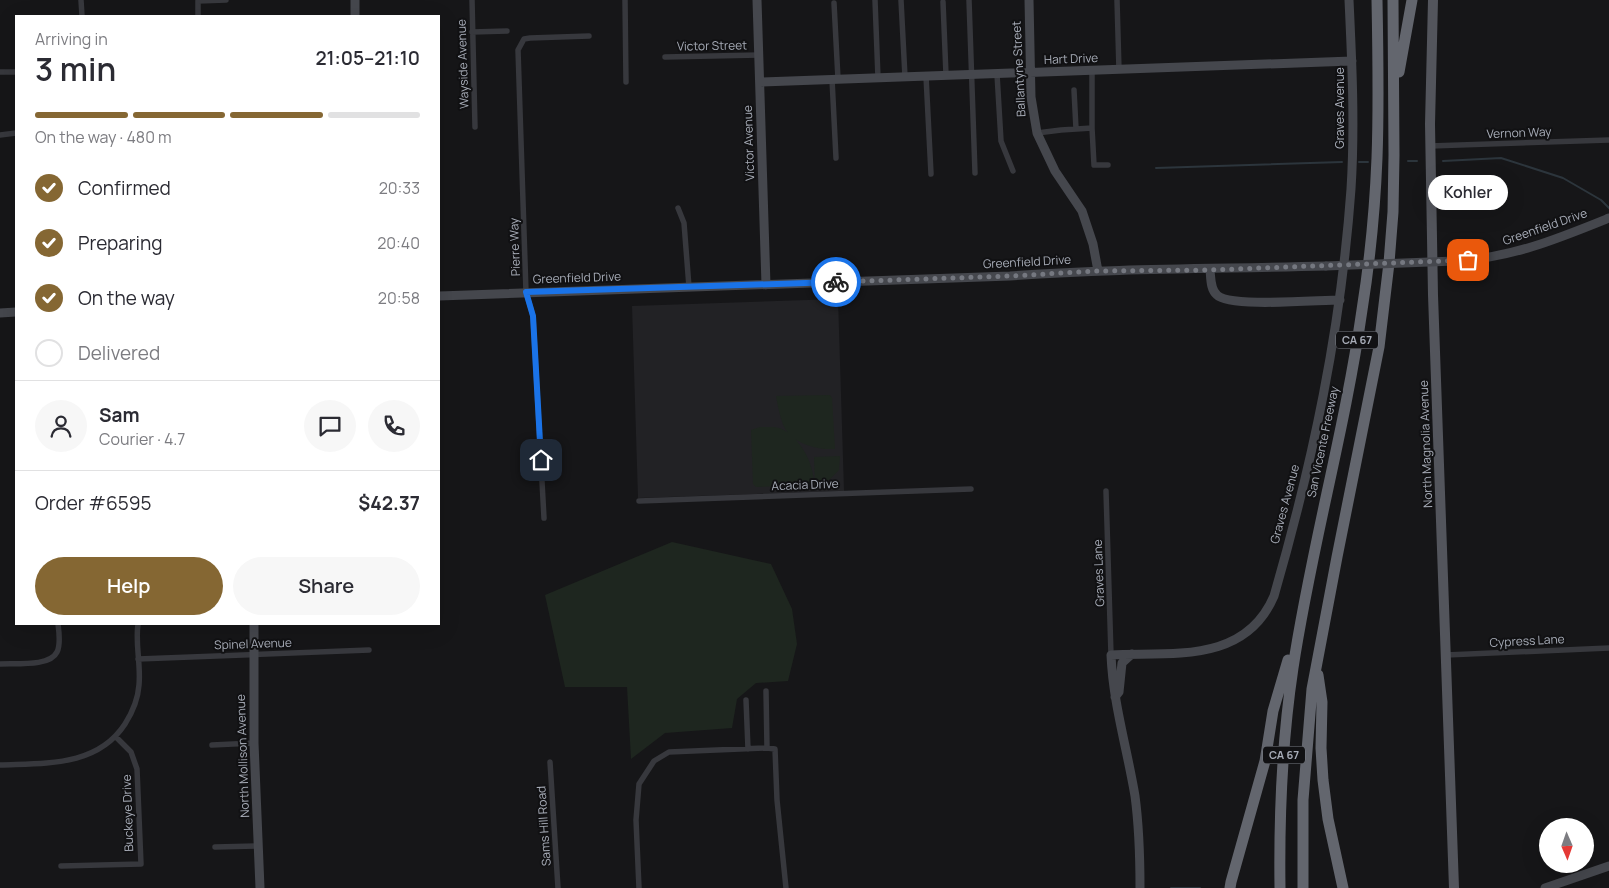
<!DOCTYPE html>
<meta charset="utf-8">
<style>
:root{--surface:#fff;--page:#f7f7f7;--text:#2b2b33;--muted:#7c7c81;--line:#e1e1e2;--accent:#856733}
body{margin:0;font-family:Manrope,sans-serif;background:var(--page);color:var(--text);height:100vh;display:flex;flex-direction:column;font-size:19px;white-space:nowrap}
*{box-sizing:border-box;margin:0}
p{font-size:16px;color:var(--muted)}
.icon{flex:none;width:28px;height:28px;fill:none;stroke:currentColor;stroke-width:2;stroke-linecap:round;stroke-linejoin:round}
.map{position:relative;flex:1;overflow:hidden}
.sheet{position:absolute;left:15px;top:15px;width:425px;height:610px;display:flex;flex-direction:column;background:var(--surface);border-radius:0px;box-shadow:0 5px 20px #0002}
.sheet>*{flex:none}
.needle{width:32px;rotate:178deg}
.fabs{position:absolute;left:1539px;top:818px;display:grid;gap:10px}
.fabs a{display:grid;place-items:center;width:55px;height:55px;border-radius:50%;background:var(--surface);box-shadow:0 5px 20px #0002;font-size:25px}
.pin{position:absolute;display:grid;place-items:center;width:42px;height:42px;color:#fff;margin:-21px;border-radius:10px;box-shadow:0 2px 8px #0006}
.courier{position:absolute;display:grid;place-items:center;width:50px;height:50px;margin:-25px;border:4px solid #1a73e8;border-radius:50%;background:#fff;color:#222;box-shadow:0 1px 6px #0007}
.bubble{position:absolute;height:35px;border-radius:18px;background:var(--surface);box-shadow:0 5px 20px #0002;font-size:16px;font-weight:600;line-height:35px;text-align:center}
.head em{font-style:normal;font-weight:600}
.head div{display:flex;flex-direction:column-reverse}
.head{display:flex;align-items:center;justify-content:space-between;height:85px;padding:0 20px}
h1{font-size:32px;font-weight:600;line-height:38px}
.bar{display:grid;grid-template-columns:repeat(4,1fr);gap:8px 5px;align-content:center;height:60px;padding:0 20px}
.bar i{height:6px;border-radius:4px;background:var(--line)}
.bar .current{background:var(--accent)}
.bar p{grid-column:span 4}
.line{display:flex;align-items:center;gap:12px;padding:0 20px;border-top:1px solid var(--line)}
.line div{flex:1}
.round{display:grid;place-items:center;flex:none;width:52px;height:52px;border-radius:26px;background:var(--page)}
ol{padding:0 20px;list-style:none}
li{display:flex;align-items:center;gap:15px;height:55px}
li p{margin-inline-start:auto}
li .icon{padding:5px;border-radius:50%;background:var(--accent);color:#fff;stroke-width:4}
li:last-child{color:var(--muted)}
li i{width:28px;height:28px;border:2px solid var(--line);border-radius:50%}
.action{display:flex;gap:10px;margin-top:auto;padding:10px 20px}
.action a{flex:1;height:58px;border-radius:30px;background:var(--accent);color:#fff;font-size:20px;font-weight:600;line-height:58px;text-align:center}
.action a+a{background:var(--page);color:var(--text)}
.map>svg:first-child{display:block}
.built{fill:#222225}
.green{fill:#1e261f}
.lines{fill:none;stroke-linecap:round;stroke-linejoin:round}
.stream{stroke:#2c353c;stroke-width:2}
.street{stroke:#37383d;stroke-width:5.5}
.secondary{stroke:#45474d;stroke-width:9}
.primary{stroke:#53555c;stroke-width:10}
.highway{stroke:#63666e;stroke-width:11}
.secondary-bridge{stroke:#45474d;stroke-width:9}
.done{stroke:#757880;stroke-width:5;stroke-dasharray:0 9}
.route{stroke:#1a73e8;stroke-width:6}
.labels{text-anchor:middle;stroke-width:4;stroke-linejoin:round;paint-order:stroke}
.shield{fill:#111113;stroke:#7b7e86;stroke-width:1}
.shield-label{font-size:11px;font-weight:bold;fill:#a8adb8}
.street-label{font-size:12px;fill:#a8adb8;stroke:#111113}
</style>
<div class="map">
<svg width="1609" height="888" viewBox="0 0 1609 888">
<rect width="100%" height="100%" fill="#161618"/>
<path class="built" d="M838,299L844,491L638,498L632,306Z"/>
<path class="green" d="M830,395L832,398L835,449C819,450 799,445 788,433C781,425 778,406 776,396Z
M760,427C767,427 778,426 784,430C802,441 814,464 814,485L756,487L753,484L751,430Z
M840,456L839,470L829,480L815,484L814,457Z
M672,542L771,564L792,609L797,644L788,681L756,683L737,699L732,728L665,733L631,759L627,687H565L545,595Z"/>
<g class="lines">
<path class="stream" d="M1408,161H1417
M1443,161L1501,158L1563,178L1601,200L1609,208
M1359,162H1368
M1156,168L1342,162
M1171,888H1200"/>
<path class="street" d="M81,0L82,16
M472,0L475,127
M625,0L626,82
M875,0L878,78
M901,0L905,77
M969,0L975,173
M1117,0L1119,70
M943,2L946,75
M834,3L838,79
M198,16V1L226,0
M472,32L507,31
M665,57L759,55
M0,72H16
M997,74L1001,141L1013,171
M926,76L931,174
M832,79L836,158
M1074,90L1076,129
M1092,128L1094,165H1108
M1037,133L1061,130L1092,128V71
M0,135L16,133
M1430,146L1609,140
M678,208L684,223L689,287
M1106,491L1111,655
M639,501L971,489
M544,518L533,316L526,292L518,50L524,39L530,38L589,36
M1446,655L1609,648
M138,659L369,650
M0,664C15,663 50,667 57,652C61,644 59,632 58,624
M766,691L767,748
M746,700L748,749
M212,745L254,743
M550,762L558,888
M0,765C45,763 97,767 125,724C132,713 138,699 139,685C141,664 135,644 138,624
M215,847L258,846
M61,866L141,864L137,769L131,752L116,737
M639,888L636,820L639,784L654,761L669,752L767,748L775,749L777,800L786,888"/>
<path class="secondary" d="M355,0V16
M757,0L766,285
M1029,0L1031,97L1037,133L1055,171L1082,211L1093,244L1098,271
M760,82L1352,61
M1455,261C1511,258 1557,239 1609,218
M1210,270C1211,278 1210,289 1217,295C1229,308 1318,300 1340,300
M439,296L1010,276C1115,268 1221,269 1326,266
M0,313L16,312
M254,624V743L260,888
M1115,697L1119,692L1122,663L1132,654
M1140,888C1140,857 1139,826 1135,796C1127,748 1113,703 1111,655C1172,652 1245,664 1274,596C1313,461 1341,329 1351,189C1355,126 1352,63 1349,0
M1545,888L1609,866"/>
<path class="primary" d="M1433,0L1430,124L1433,295L1454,888"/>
<path class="highway" d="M1399,72L1412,0
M1318,675L1322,702L1321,748L1323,780L1328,819L1343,888
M1230,888L1231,882L1265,761L1273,711L1288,660
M1280,888C1279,815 1282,741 1293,668C1311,548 1345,430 1362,310C1370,260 1375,208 1377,158C1379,105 1378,52 1377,0
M1303,888V800L1312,689L1337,557L1379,347L1389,263L1393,212L1394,155L1393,0"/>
<path class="secondary-bridge" d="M1326,266L1455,261"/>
</g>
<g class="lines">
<path class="done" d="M836,282L1010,276L1098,271L1210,270L1468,260"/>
<path class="route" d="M541,460L533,316L526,292L836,282"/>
</g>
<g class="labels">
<g class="shield">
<rect x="1336" y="331.5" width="42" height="17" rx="4"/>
<rect x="1263" y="746.5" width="42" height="17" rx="4"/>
</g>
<g class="shield-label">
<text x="1357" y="344">CA 67</text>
<text x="1284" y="759">CA 67</text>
</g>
<g class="street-label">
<text transform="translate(712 46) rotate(-1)" y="4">Victor Street</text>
<text transform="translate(1071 59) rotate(-2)" y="4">Hart Drive</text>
<text transform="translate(463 64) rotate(-92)" y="4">Wayside Avenue</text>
<text transform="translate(1019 69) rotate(-93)" y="4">Ballantyne Street</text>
<text transform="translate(1340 108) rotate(-90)" y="4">Graves Avenue</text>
<text transform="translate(1519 133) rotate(-2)" y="4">Vernon Way</text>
<text transform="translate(749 143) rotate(-92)" y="4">Victor Avenue</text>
<text transform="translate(1545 227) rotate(-19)" y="4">Greenfield Drive</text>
<text transform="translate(515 247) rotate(-92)" y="4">Pierre Way</text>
<text transform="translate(1027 262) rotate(-3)" y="4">Greenfield Drive</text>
<text transform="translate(577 278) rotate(-2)" y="4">Greenfield Drive</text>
<text transform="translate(1323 442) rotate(-78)" y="4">San Vicente Freeway</text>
<text transform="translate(1426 444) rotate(-92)" y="4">North Magnolia Avenue</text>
<text transform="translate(805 485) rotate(-2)" y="4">Acacia Drive</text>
<text transform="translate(1285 504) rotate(-75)" y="4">Graves Avenue</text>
<text transform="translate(1099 573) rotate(-92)" y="4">Graves Lane</text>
<text transform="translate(1527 641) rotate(-3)" y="4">Cypress Lane</text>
<text transform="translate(253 644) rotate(-2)" y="4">Spinel Avenue</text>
<text transform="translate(243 756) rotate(-92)" y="4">North Mollison Avenue</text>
<text transform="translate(128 813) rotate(-92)" y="4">Buckeye Drive</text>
<text transform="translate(544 826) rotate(-94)" y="4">Sams Hill Road</text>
</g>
</g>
</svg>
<div class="fabs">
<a><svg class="needle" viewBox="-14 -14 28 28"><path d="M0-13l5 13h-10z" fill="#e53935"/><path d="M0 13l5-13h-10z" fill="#7c7c81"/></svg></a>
</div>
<div class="pin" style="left:1468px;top:260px;background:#ea580c"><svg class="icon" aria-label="bag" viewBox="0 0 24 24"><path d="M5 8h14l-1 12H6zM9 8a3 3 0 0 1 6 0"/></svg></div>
<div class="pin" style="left:541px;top:460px;background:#1f2937"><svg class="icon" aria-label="home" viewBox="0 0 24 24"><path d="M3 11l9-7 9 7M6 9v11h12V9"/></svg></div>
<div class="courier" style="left:836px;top:282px"><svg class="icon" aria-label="bike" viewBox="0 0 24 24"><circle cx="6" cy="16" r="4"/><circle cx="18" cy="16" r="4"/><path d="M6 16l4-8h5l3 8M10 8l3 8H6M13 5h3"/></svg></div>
<div class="bubble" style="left:1428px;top:175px;width:80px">Kohler</div>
<section class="sheet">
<div class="head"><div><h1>3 min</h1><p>Arriving in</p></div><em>21:05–21:10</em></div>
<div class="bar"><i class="current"></i><i class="current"></i><i class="current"></i><i></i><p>On the way · 480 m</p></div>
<ol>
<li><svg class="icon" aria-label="check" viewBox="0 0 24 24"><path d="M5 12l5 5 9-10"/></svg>Confirmed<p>20:33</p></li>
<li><svg class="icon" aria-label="check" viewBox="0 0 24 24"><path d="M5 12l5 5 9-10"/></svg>Preparing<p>20:40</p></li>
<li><svg class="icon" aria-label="check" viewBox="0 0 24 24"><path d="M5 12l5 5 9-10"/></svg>On the way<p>20:58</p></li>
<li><i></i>Delivered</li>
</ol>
<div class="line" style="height:90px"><a class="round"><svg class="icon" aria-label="person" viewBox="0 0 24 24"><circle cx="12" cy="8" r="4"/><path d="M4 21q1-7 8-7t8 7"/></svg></a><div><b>Sam</b><p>Courier · 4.7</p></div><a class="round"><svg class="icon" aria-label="chat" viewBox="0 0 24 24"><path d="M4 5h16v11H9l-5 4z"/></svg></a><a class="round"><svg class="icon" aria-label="phone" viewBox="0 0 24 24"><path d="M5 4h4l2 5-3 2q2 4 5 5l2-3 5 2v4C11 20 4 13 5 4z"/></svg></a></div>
<div class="line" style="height:65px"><div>Order #6595</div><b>$42.37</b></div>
<div class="action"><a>Help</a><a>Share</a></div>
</section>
</div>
